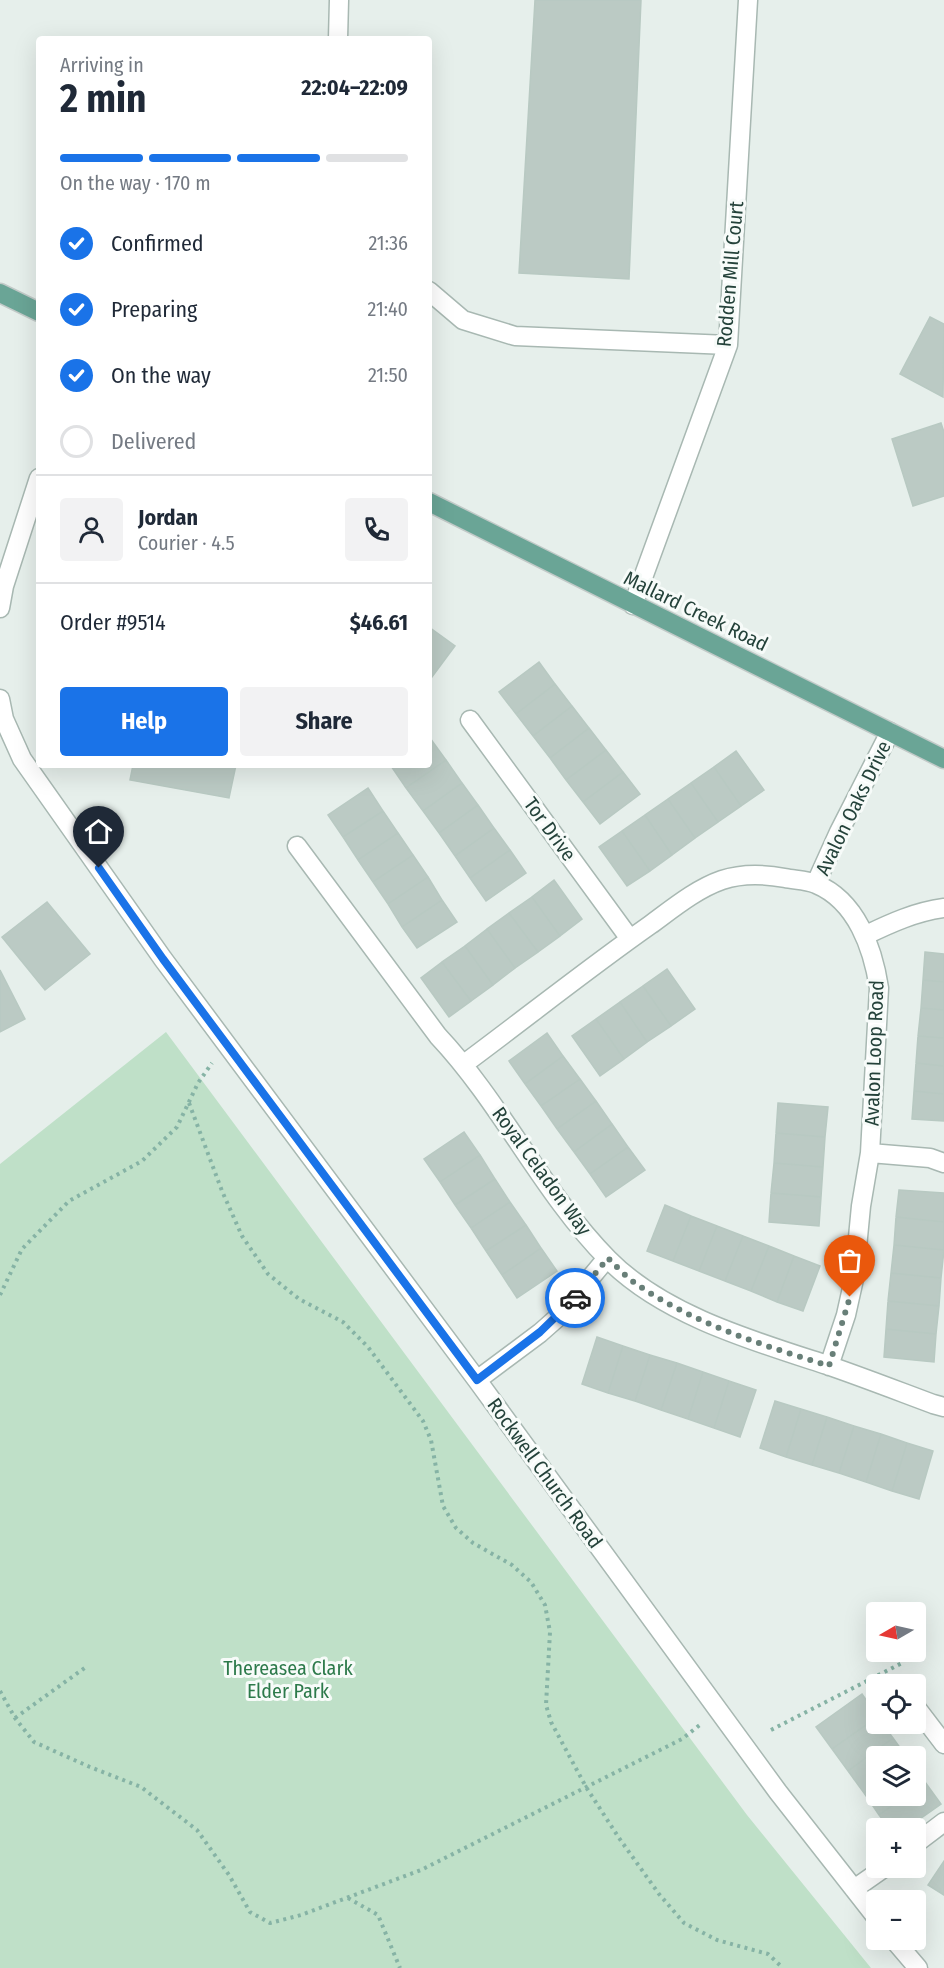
<!DOCTYPE html>
<meta charset="utf-8">
<style>
:root{--surface:#fff;--page:#f2f2f3;--text:#1f2937;--muted:#747a83;--line:#e0e1e3;--accent:#1a73e8}
body{margin:0;font-family:"Fira Sans Condensed",sans-serif;background:var(--page);color:var(--text);height:100vh;display:flex;flex-direction:column;font-size:22px;white-space:nowrap}
*{box-sizing:border-box;margin:0}
p{font-size:20px;color:var(--muted)}
.icon{flex:none;width:33px;height:33px;fill:none;stroke:currentColor;stroke-width:2;stroke-linecap:round;stroke-linejoin:round}
.map{position:relative;flex:1;overflow:hidden}
.sheet{position:absolute;left:36px;top:36px;width:396px;height:732px;display:flex;flex-direction:column;background:var(--surface);border-radius:6px;box-shadow:0 6px 24px #0002}
.sheet>*{flex:none}
.needle{width:39px;rotate:261deg}
.controls{position:absolute;left:866px;top:1602px;display:grid;gap:12px}
.controls a{display:grid;place-items:center;width:60px;height:60px;border-radius:6px;background:var(--surface);box-shadow:0 6px 24px #0002;font-size:30px}
.pin{position:absolute;display:grid;place-items:center;width:51px;height:51px;color:#fff;margin:-62px -26px;border-radius:50% 50% 50% 0;rotate:-45deg;box-shadow:0 0 6px #0007}
.pin .icon{rotate:45deg}
.courier{position:absolute;display:grid;place-items:center;width:60px;height:60px;margin:-30px;border:4px solid #1a73e8;border-radius:50%;background:#fff;color:#222;box-shadow:0 2px 8px #0007}
.headline em{font-style:normal;font-weight:700}
.headline div{display:flex;flex-direction:column-reverse}
.headline{display:flex;align-items:center;justify-content:space-between;height:102px;padding:0 24px}
h1{font-size:39px;font-weight:700;line-height:45px}
.bar{display:grid;grid-template-columns:repeat(4,1fr);gap:9px 6px;align-content:center;height:72px;padding:0 24px}
.bar i{height:8px;border-radius:4px;background:var(--line)}
.bar .selected{background:var(--accent)}
.bar p{grid-column:span 4}
.line{display:flex;align-items:center;gap:15px;padding:0 24px;border-top:2px solid var(--line)}
.line div{flex:1}
.round{display:grid;place-items:center;flex:none;width:63px;height:63px;border-radius:6px;background:var(--page)}
ol{padding:0 24px;list-style:none}
li{display:flex;align-items:center;gap:18px;height:66px}
li p{margin-inline-start:auto}
li .icon{padding:6px;border-radius:50%;background:var(--accent);color:#fff;stroke-width:4}
li:last-child{color:var(--muted)}
li i{width:33px;height:33px;border:3px solid var(--line);border-radius:50%}
.button{display:flex;gap:12px;margin-top:auto;padding:12px 24px}
.button a{flex:1;height:69px;border-radius:6px;background:var(--accent);color:#fff;font-size:24px;font-weight:700;line-height:69px;text-align:center}
.button a+a{background:var(--page);color:var(--text)}
.map>svg:first-child{display:block}
.green{fill:#bfe0c8}
.building{fill:#bbcac4;stroke:#b8c9c2;stroke-width:1.5}
.lines{fill:none;stroke-linecap:round;stroke-linejoin:round}
.minor-casing{stroke:#a8b8b2;stroke-width:21}
.major-casing{stroke:#c2cac8;stroke-width:21}
.path{stroke:#86b3a5;stroke-width:4;stroke-dasharray:3 4.5;stroke-linecap:butt}
.minor{stroke:#fff;stroke-width:18}
.major{stroke:#6aa596;stroke-width:18}
.done{stroke:#687f78;stroke-width:6;stroke-dasharray:0 10.8}
.route{stroke:#1a73e8;stroke-width:8}
.labels{text-anchor:middle;stroke-width:6;stroke-linejoin:round;paint-order:stroke}
.street-label{font-size:20px;fill:#24423a;stroke:#f7fbf9}
.park-label{font-size:20px;fill:#2d7a4b;stroke:#f7fbf9}
</style>
<div class="map">
<svg width="944" height="1968" viewBox="0 0 944 1968">
<rect width="100%" height="100%" fill="#e6efeb"/>
<path class="green" d="M166,1032L747,1815L871,1968H0V1164Z"/>
<path class="building" d="M535,0H641L629,279L519,273Z
M930,317L944,324L943,397L900,374Z
M941,423L944,432V496L913,506L892,439Z
M429,627L455,646L429,681Z
M539,662L555,684L516,714L499,692Z
M555,684L572,706L533,736L516,714Z
M572,706L589,728L550,758L533,736Z
M589,728L606,750L566,780L550,758Z
M430,738L446,760L406,788L391,766L429,765Z
M606,750L623,772L583,802L566,780Z
M736,751L764,790L741,806L714,767Z
M446,760L462,783L423,811L406,788Z
M133,765H236L229,798L130,780Z
M714,767L741,806L718,822L691,783Z
M623,772L640,794L600,824L583,802Z
M462,783L478,805L439,833L423,811Z
M691,783L718,822L695,838L668,799Z
M368,788L383,811L343,837L328,815Z
M668,799L695,838L672,855L645,815Z
M478,805L494,828L455,856L439,833Z
M383,811L398,833L358,860L343,837Z
M645,815L672,855L650,871L622,831Z
M494,828L510,850L470,878L455,856Z
M622,831L650,871L627,886L599,847Z
M398,833L413,855L373,882L358,860Z
M510,850L526,873L486,901L470,878Z
M413,855L428,877L388,904L373,882Z
M428,877L442,900L402,927L388,904Z
M554,880L582,919L560,936L532,897Z
M532,897L560,936L538,952L509,913Z
M442,900L457,922L417,948L402,927Z
M47,902L90,954L45,990L2,937Z
M509,913L538,952L515,968L487,929Z
M487,929L515,968L493,985L465,946Z
M465,946L493,985L471,1001L442,962Z
M925,952L944,954V982L923,980Z
M442,962L471,1001L449,1017L421,978Z
M667,969L695,1009L671,1026L643,986Z
M0,970L25,1019L0,1032Z
M923,980L944,982V1010L921,1008Z
M643,986L671,1026L647,1042L620,1002Z
M620,1002L647,1042L624,1059L596,1019Z
M921,1008L944,1010V1038L918,1036Z
M596,1019L624,1059L600,1076L572,1036Z
M547,1033L563,1056L525,1084L509,1061Z
M918,1036L944,1038V1066L916,1063Z
M563,1056L580,1079L541,1106L525,1084Z
M916,1063L944,1066V1094L914,1091Z
M580,1079L596,1101L557,1129L541,1106Z
M914,1091L944,1094V1121L912,1119Z
M596,1101L612,1124L574,1152L557,1129Z
M778,1103L828,1107L825,1137L776,1133Z
M612,1124L628,1147L590,1174L574,1152Z
M464,1132L480,1155L440,1182L424,1159Z
M776,1133L825,1137L823,1167L774,1163Z
M628,1147L645,1170L606,1197L590,1174Z
M480,1155L495,1179L455,1205L440,1182Z
M774,1163L823,1167L821,1197L771,1193Z
M495,1179L510,1202L471,1228L455,1205Z
M899,1190L944,1193V1222L896,1217Z
M771,1193L821,1197L819,1226L769,1222Z
M510,1202L526,1225L486,1251L471,1228Z
M665,1205L691,1216L673,1261L647,1251Z
M691,1216L717,1226L699,1271L673,1261Z
M896,1217L944,1222V1250L894,1245Z
M526,1225L541,1248L502,1275L486,1251Z
M717,1226L743,1236L725,1281L699,1271Z
M743,1236L769,1246L751,1291L725,1281Z
M894,1245L944,1250L941,1278L891,1273Z
M769,1246L794,1256L777,1302L751,1291Z
M541,1248L557,1271L517,1298L502,1275Z
M794,1256L820,1266L803,1311L777,1302Z
M891,1273L941,1278L939,1306L888,1301Z
M888,1301L939,1306L936,1334L886,1329Z
M886,1329L936,1334L934,1362L884,1357Z
M597,1337L623,1346L608,1393L582,1384Z
M623,1346L650,1355L635,1401L608,1393Z
M650,1355L677,1363L661,1410L635,1401Z
M677,1363L703,1372L688,1419L661,1410Z
M703,1372L729,1381L714,1428L688,1419Z
M729,1381L756,1390L740,1437L714,1428Z
M775,1401L801,1409L786,1457L760,1448Z
M801,1409L827,1417L812,1465L786,1457Z
M827,1417L854,1426L839,1473L812,1465Z
M854,1426L881,1434L866,1482L839,1473Z
M881,1434L907,1443L892,1491L866,1482Z
M907,1443L933,1451L919,1499L892,1491Z
M862,1694L876,1714V1718L832,1749L816,1727Z
M876,1718V1724H883L893,1738L848,1771L832,1749Z
M893,1738L906,1756H876V1784L864,1793L848,1771Z
M915,1769L925,1782L915,1789Z
M925,1782L941,1804L907,1828H889L879,1815L906,1796H915V1789Z
M876,1784V1796H906L879,1815L864,1793Z
M944,1861V1895L928,1885Z"/>
<g class="lines">
<g class="minor-casing">
<path id="minor" d="M338,39L339,0
M429,291L463,320L515,336L728,345
M633,605L728,345L748,0
M0,608L4,586L39,478
M0,699L4,719L22,759L163,959L477,1380L778,1792L876,1917
M470,720L630,939
M297,846L438,1036C502,1104 542,1192 608,1259C663,1315 753,1341 827,1365C862,1377 898,1391 933,1404L944,1407
M816,883L839,832L890,732
M866,935C891,923 915,912 944,908
M464,1064C526,1018 586,970 650,925C672,909 696,889 722,880C743,873 764,874 785,878C795,880 807,880 816,884C857,901 873,949 879,988L870,1153L861,1206L854,1279L846,1315L829,1366
M870,1153L930,1158L944,1163
M477,1380L540,1333L557,1318L607,1258
M915,1706L944,1744
M915,1844L944,1822
M854,1889L884,1868
M894,1940L918,1968"/>
</g>
<g class="major-casing">
<path id="major" d="M0,293L39,312
M429,502L944,759"/>
</g>
<path class="path" d="M189,1103L222,1191L242,1236L268,1274L299,1299L343,1322L368,1347L423,1421L431,1440L443,1506L456,1528L473,1543L512,1565L531,1582L545,1605L550,1632L546,1705L551,1722L586,1787L619,1838L659,1894L684,1923L717,1940L768,1954L783,1968
M0,1295L22,1249L69,1201L142,1161L177,1127L198,1083L212,1063
M0,1691L15,1718L34,1742L90,1767L141,1787L197,1830L229,1875L250,1912L270,1923L301,1915L421,1870L682,1739L701,1724
M15,1718L86,1667
M771,1730L902,1663
M348,1898L378,1915L400,1968"/>
<use href="#minor" class="minor"/>
<use href="#major" class="major"/>
</g>
<g class="lines">
<path class="done" d="M575,1298L608,1258C616,1266 625,1276 635,1283C692,1323 762,1345 829,1366L850,1297"/>
<path class="route" d="M99,868L163,959L477,1380L540,1332L575,1298"/>
</g>
<g class="labels">
<g class="street-label">
<text transform="translate(730 274) rotate(-85)" y="7">Rodden Mill Court</text>
<text transform="translate(696 611) rotate(26)" y="7">Mallard Creek Road</text>
<text transform="translate(853 808) rotate(-64)" y="7">Avalon Oaks Drive</text>
<text transform="translate(550 829) rotate(54)" y="7">Tor Drive</text>
<text transform="translate(874 1053) rotate(-88)" y="7">Avalon Loop Road</text>
<text transform="translate(542 1171) rotate(54)" y="7">Royal Celadon Way</text>
<text transform="translate(545 1473) rotate(54)" y="7">Rockwell Church Road</text>
</g>
<g class="park-label">
<text x="288" y="1675">Thereasea Clark<tspan x="288" dy="23">Elder Park</tspan></text>
</g>
</g>
</svg>
<div class="controls">
<a><svg class="needle" viewBox="-14 -14 28 28"><path d="M0-13l5 13h-10z" fill="#e53935"/><path d="M0 13l5-13h-10z" fill="#747a83"/></svg></a>
<a><svg class="icon" aria-label="locate" viewBox="0 0 24 24"><circle cx="12" cy="12" r="6"/><path d="M12 2v4M12 18v4M2 12h4M18 12h4"/></svg></a>
<a><svg class="icon" aria-label="layers" viewBox="0 0 24 24"><path d="M12 4l9 5-9 5-9-5zM3 14l9 5 9-5"/></svg></a>
<a>+</a>
<a>−</a>
</div>
<div class="pin" style="left:850px;top:1297px;background:#ea580c"><svg class="icon" aria-label="bag" viewBox="0 0 24 24"><path d="M5 8h14l-1 12H6zM9 8a3 3 0 0 1 6 0"/></svg></div>
<div class="pin" style="left:99px;top:868px;background:#1f2937"><svg class="icon" aria-label="home" viewBox="0 0 24 24"><path d="M3 11l9-7 9 7M6 9v11h12V9"/></svg></div>
<div class="courier" style="left:575px;top:1298px"><svg class="icon" aria-label="car" viewBox="0 0 24 24"><path d="M5 17H2v-5l4-1 3-4h7l3 4 3 1v5h-3M9 17h6M6 11h13"/><circle cx="7" cy="17" r="2"/><circle cx="17" cy="17" r="2"/></svg></div>
<section class="sheet">
<div class="headline"><div><h1>2 min</h1><p>Arriving in</p></div><em>22:04–22:09</em></div>
<div class="bar"><i class="selected"></i><i class="selected"></i><i class="selected"></i><i></i><p>On the way · 170 m</p></div>
<ol>
<li><svg class="icon" aria-label="check" viewBox="0 0 24 24"><path d="M5 12l5 5 9-10"/></svg>Confirmed<p>21:36</p></li>
<li><svg class="icon" aria-label="check" viewBox="0 0 24 24"><path d="M5 12l5 5 9-10"/></svg>Preparing<p>21:40</p></li>
<li><svg class="icon" aria-label="check" viewBox="0 0 24 24"><path d="M5 12l5 5 9-10"/></svg>On the way<p>21:50</p></li>
<li><i></i>Delivered</li>
</ol>
<div class="line" style="height:108px"><a class="round"><svg class="icon" aria-label="person" viewBox="0 0 24 24"><circle cx="12" cy="8" r="4"/><path d="M4 21q1-7 8-7t8 7"/></svg></a><div><b>Jordan</b><p>Courier · 4.5</p></div><a class="round"><svg class="icon" aria-label="phone" viewBox="0 0 24 24"><path d="M5 4h4l2 5-3 2q2 4 5 5l2-3 5 2v4C11 20 4 13 5 4z"/></svg></a></div>
<div class="line" style="height:78px"><div>Order #9514</div><b>$46.61</b></div>
<div class="button"><a>Help</a><a>Share</a></div>
</section>
</div>
